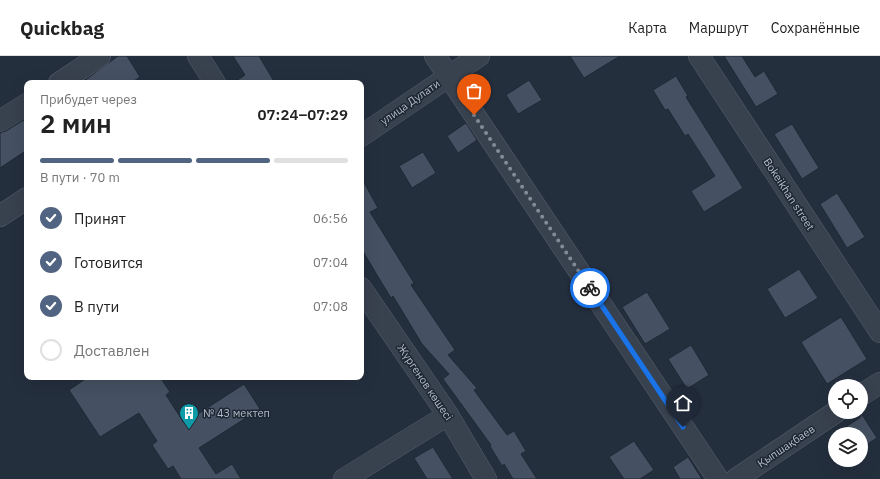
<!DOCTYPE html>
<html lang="ru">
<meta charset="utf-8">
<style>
:root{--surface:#fff;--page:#f2f2f2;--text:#222;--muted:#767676;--line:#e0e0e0;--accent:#516482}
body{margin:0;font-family:"IBM Plex Sans",sans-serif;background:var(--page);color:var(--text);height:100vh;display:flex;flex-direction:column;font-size:15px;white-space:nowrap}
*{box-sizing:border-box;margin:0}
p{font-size:13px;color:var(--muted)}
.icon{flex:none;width:22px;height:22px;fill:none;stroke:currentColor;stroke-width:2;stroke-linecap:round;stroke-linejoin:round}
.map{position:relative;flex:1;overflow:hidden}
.side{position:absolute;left:24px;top:24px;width:340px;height:300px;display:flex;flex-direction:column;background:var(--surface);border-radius:8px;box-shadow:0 4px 16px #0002}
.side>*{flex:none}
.buttons{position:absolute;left:828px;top:323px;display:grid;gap:8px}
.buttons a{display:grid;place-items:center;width:40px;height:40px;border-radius:50%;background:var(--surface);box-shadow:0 4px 16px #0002;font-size:20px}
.pin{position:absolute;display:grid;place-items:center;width:34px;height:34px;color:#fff;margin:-41px -17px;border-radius:50% 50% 50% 0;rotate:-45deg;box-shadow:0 0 4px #0007}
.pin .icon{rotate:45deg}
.courier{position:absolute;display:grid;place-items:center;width:40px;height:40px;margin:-20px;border:3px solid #1a73e8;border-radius:50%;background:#fff;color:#222;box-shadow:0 1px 5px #0007}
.head em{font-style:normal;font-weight:600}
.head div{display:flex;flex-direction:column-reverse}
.head{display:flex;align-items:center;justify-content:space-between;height:68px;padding:0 16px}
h1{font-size:26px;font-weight:600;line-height:30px}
.bar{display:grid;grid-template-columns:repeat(4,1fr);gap:6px 4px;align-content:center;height:48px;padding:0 16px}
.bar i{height:5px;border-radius:3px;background:var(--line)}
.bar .active{background:var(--accent)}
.bar p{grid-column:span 4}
ol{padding:0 16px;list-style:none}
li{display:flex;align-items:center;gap:12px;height:44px}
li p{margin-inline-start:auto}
li .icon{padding:4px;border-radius:50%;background:var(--accent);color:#fff;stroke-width:4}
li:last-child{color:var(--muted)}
li i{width:22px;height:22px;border:2px solid var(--line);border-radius:50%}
header{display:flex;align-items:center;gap:24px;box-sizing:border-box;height:56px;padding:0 20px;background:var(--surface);border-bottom:1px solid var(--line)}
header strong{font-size:19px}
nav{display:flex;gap:22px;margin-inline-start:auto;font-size:14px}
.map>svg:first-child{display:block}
.building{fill:#455162;stroke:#1f2835}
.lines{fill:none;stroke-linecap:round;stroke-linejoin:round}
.minor-casing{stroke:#565f6c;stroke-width:22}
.minor{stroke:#38414e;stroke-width:21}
.done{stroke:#828b98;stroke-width:4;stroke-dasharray:0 7.2}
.route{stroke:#1a73e8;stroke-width:5}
.labels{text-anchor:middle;stroke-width:3;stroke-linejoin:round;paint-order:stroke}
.street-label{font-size:11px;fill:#b4bcc9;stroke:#1d2633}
.poi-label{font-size:11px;fill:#b4bcc9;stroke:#1d2633;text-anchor:start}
</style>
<header>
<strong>Quickbag</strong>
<nav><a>Карта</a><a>Маршрут</a><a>Сохранённые</a></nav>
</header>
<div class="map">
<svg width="880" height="423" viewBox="0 0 880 423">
<rect width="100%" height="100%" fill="#242f3e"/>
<path class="building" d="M118,0H127L140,21L131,27H81Z
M233,0H259L275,27H233L245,19Z
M570,0H620L584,22Z
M724,0H742L755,21L764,15L778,38L756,51Z
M676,20L688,40L686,41L743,132L704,156L691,135L715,120L688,78L685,80L668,53L665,54L653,34Z
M529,24L542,44L518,58L506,39Z
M27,62V94L0,112V77L6,75Z
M466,67L477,84L458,97L447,80Z
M792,68L819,112L802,123L774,78Z
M423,96L436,117L412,132L399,110Z
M361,121L378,152L370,156L414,227L411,229L455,294L448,299L477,332L474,334L507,379L514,375L526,395L521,398L537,423H513L504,408L502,410L490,390L491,389L443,323L449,318L422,288L393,240L391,242L377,219L361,192Z
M837,137L865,181L847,192L820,148Z
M799,213L818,242L785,262L767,233Z
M647,236L670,273L645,288L622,251Z
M841,261L867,303L827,328L801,286Z
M691,289L709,319L687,333L668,303Z
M88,321H160L170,336L166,339L184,367L244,328L260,353L199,392L216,418L232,408L241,423H181L173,410L168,413L152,389L157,385L139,357L100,381L69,334Z
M861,357L877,382L861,392V378H852L847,370L861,361Z
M634,385L654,414L640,423H624L609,401Z
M433,391L446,412L453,423H427L414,402Z
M688,401L702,423H680L673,411Z"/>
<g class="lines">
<g class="minor-casing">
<path id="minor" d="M198,0L215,27
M435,0L718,423
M699,0L880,276
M59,27L100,0
M0,65L27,48
M361,80L479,0
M0,160L27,142
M361,232L448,359L486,423
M861,339L880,327
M344,423L448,359
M736,423L836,356"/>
</g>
<use href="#minor" class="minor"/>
</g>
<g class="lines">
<path class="done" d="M474,59L590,232"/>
<path class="route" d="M590,232L683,371"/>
</g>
<defs>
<g id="building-pin" transform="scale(1)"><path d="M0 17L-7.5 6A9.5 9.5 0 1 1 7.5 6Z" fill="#0f9aa8" stroke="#1d2633"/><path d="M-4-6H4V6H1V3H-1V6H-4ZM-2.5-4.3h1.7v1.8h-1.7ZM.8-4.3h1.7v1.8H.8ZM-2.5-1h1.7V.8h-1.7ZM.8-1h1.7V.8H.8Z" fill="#fff"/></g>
</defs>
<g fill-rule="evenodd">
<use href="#building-pin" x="189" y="357"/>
</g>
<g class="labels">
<g class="street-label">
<text transform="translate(410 46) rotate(-35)" y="4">улица Дулати</text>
<text transform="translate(789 138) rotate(57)" y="4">Bokeikhan street</text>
<text transform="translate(425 326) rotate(56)" y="4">Жүргенов көшесі</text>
<text transform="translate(786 390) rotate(-34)" y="4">Қыпшақбаев</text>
</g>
<g class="poi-label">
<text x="203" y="361">№ 43 мектеп</text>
</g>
</g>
</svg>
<div class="buttons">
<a><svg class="icon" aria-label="locate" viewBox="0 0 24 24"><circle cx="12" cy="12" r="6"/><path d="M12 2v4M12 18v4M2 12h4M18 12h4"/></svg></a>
<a><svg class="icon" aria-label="layers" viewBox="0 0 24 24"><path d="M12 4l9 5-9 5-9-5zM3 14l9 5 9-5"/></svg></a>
</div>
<div class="pin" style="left:474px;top:59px;background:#ea580c"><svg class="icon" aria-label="bag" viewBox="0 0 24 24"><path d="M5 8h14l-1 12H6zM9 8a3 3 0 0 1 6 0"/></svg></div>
<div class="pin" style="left:683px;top:371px;background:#1f2937"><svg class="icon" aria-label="home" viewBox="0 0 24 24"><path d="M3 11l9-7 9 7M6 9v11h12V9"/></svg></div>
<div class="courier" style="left:590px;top:232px"><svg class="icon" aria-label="bike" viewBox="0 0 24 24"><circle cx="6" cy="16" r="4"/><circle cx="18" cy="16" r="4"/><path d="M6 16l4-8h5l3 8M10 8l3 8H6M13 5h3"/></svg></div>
<section class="side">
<div class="head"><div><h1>2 мин</h1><p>Прибудет через</p></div><em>07:24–07:29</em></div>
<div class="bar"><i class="active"></i><i class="active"></i><i class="active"></i><i></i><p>В пути · 70 m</p></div>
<ol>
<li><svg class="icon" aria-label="check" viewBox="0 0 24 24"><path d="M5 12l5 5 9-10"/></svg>Принят<p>06:56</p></li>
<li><svg class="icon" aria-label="check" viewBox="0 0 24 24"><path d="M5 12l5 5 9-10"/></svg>Готовится<p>07:04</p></li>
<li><svg class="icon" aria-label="check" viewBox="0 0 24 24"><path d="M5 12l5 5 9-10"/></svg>В пути<p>07:08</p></li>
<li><i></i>Доставлен</li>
</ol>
</section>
</div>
